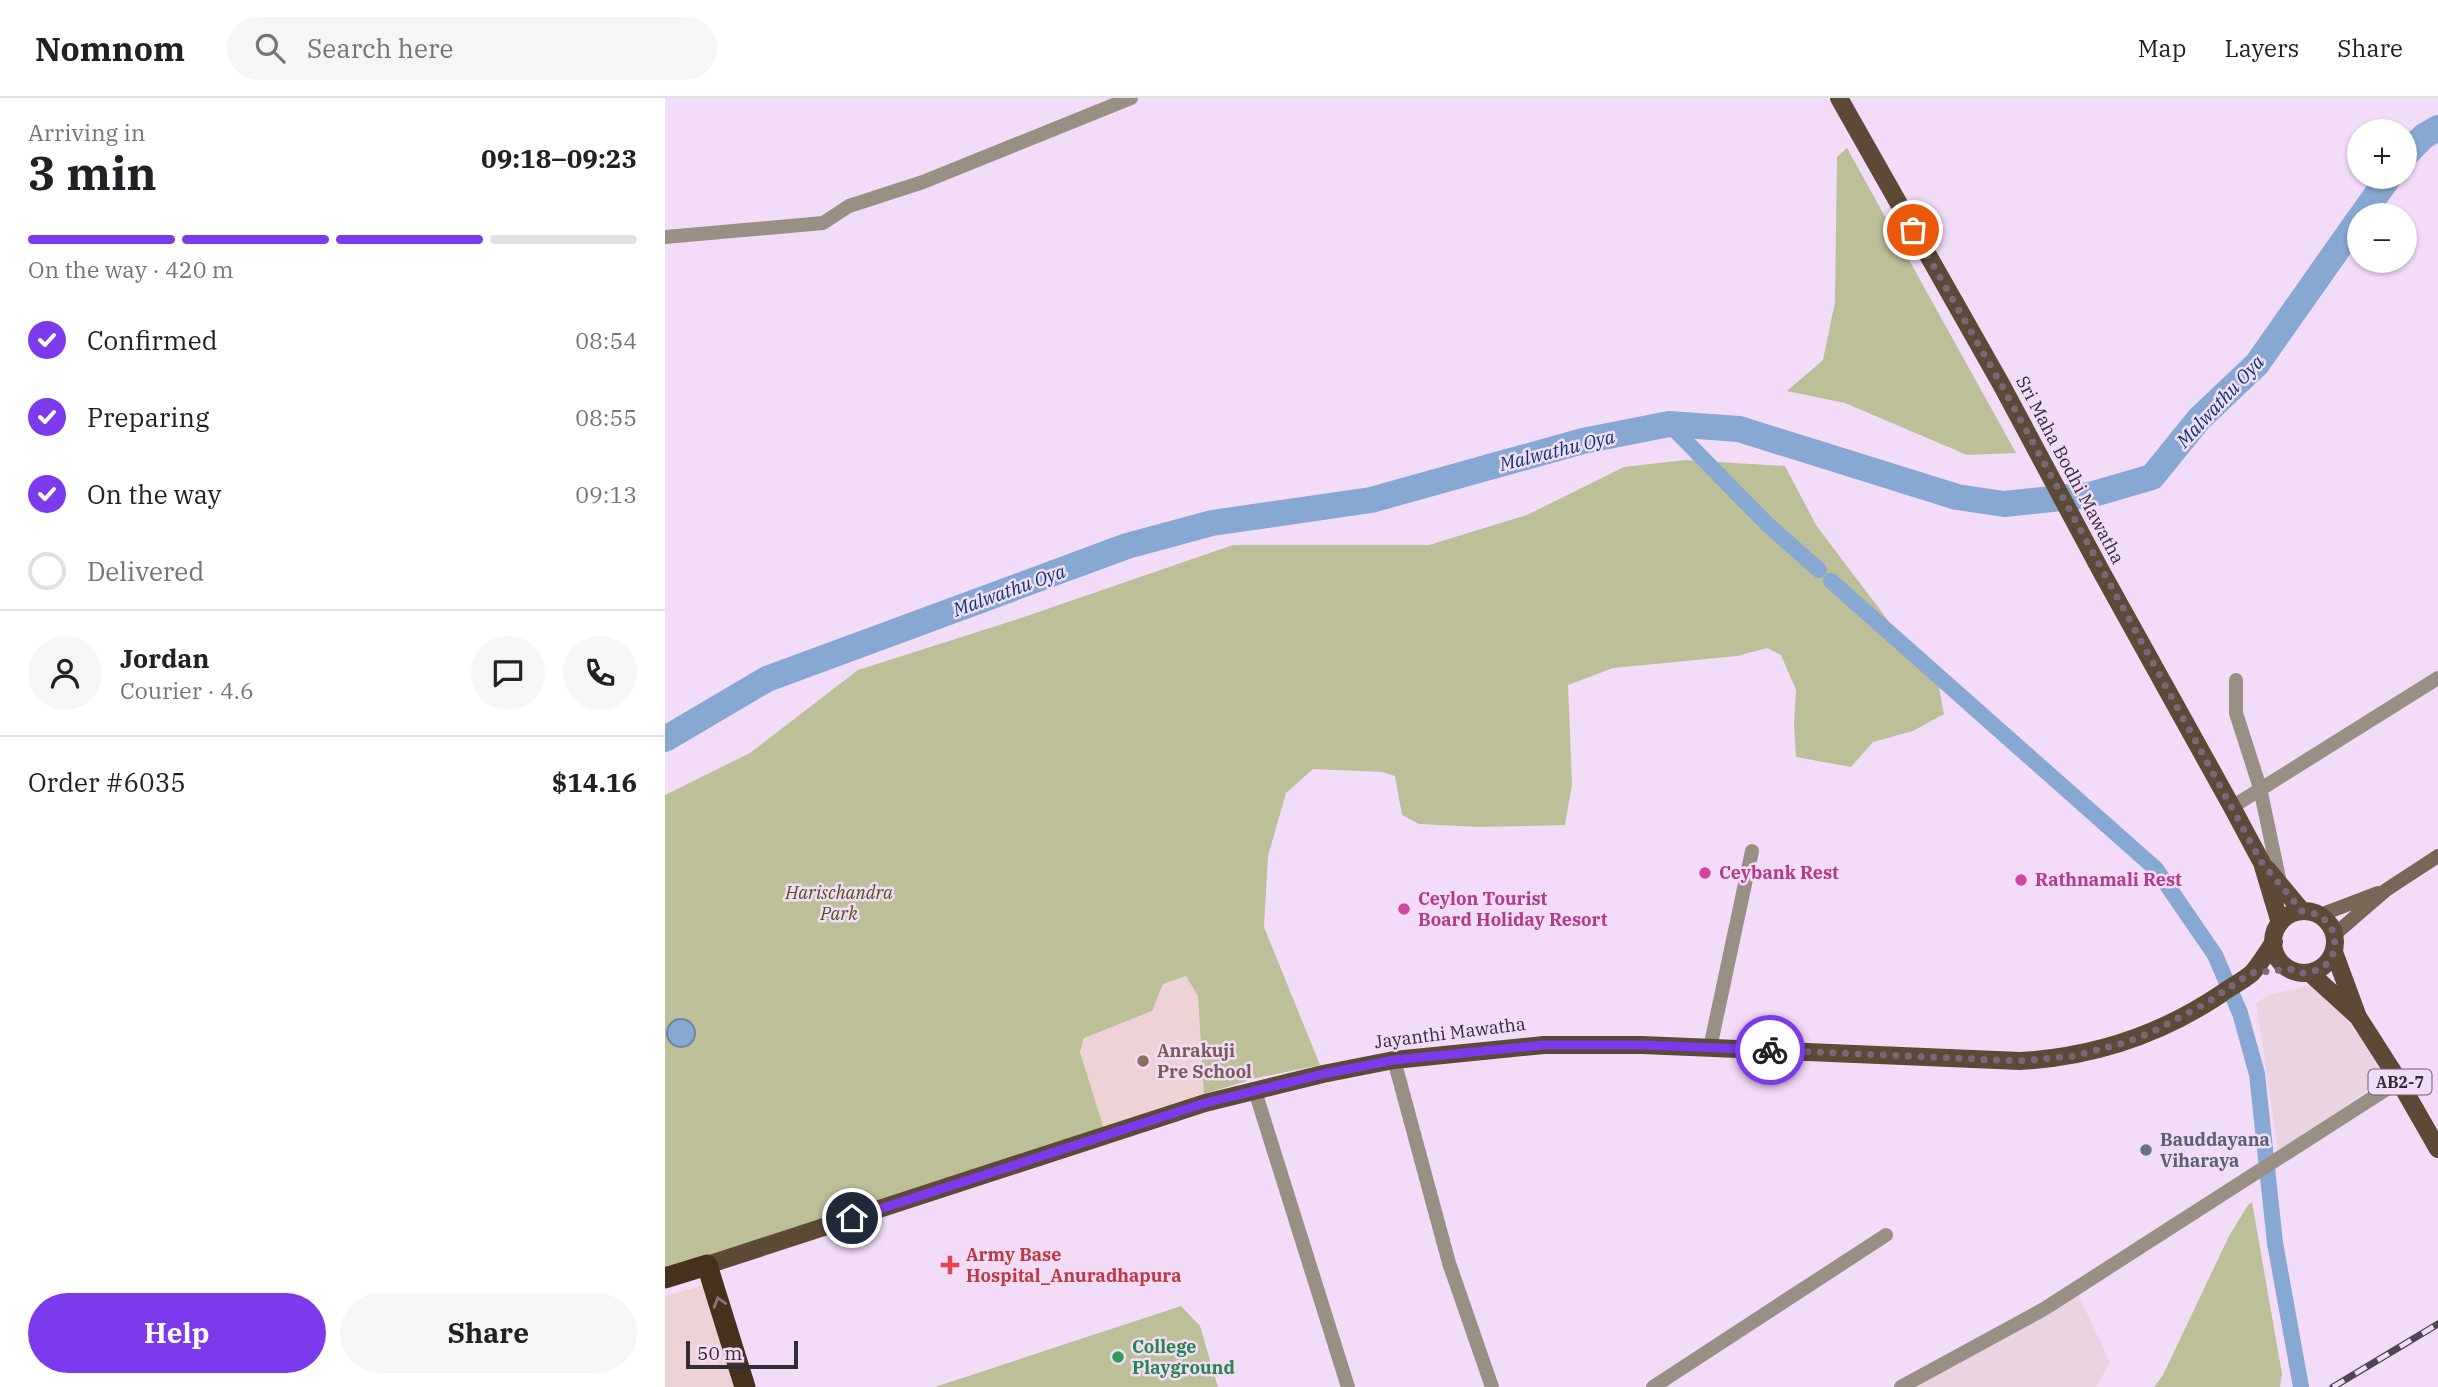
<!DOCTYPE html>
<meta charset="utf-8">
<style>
:root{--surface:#fff;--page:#f6f6f6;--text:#202124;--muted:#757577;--line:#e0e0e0;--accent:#7c3aed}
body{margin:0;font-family:"IBM Plex Serif",serif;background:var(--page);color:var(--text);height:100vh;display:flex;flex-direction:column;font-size:26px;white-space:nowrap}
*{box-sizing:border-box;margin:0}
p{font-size:23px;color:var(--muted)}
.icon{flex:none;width:38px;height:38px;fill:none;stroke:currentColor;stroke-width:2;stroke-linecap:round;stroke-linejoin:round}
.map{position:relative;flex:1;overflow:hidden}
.drawer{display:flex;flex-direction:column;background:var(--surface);width:665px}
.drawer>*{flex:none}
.fabs{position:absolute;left:1682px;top:21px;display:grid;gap:14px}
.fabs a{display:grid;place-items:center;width:70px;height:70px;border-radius:50%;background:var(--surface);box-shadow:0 2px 5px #0004;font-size:35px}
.scale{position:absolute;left:21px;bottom:18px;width:112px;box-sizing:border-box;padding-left:7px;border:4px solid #342b36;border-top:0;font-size:19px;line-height:24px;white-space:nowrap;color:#342b36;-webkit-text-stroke:5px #f3dcf8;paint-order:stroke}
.pin{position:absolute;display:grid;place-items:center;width:60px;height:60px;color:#fff;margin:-30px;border:4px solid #fff;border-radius:50%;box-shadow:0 2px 7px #0007}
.courier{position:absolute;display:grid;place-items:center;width:70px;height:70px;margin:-35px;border:5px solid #7c3aed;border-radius:50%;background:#fff;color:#222;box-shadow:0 2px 9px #0007}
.overview em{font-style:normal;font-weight:800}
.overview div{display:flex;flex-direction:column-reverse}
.overview{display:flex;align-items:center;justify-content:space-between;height:119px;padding:0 28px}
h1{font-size:46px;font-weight:800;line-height:52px}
.bar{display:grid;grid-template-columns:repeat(4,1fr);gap:10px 7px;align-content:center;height:84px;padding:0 28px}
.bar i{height:9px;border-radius:5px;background:var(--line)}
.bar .active{background:var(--accent)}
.bar p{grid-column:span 4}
.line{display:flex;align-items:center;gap:18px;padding:0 28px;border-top:2px solid var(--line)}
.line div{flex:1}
.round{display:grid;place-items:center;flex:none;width:74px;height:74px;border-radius:37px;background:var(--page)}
ol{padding:0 28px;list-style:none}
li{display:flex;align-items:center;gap:21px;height:77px}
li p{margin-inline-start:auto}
li .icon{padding:7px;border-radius:50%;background:var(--accent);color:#fff;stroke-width:4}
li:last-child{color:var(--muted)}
li i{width:38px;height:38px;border:4px solid var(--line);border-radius:50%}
.cta{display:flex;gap:14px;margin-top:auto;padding:14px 28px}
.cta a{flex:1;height:80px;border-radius:42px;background:var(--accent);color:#fff;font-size:28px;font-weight:800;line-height:80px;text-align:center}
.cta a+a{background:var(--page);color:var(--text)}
header{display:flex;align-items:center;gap:42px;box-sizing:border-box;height:98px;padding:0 35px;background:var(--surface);border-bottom:2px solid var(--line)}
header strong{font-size:33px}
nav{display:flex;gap:38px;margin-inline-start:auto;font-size:24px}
.search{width:490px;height:63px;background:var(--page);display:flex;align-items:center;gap:18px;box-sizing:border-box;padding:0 24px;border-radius:38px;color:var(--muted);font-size:26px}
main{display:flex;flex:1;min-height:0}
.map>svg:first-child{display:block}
.commercial{fill:#ead4e1}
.education{fill:#eed3d6}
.green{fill:#bdbf98}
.water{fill:#86a8d2;stroke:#6d82a3;stroke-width:2}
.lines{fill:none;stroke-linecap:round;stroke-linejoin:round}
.canal{stroke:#86a8d2;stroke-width:16}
.river{stroke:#86a8d2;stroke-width:26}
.street{stroke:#9a8f84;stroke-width:14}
.secondary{stroke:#766757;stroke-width:14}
.primary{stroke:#5c4a37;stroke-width:18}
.highway{stroke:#46321c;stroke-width:21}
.rail-casing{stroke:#504552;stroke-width:7}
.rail{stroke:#f3dcf8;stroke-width:4.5;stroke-dasharray:13;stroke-linecap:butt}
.oneway{stroke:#8b7674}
.done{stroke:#77697a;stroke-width:7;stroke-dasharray:0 12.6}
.route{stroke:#7c3aed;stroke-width:9}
.hotel-dot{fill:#d1479c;stroke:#f3dcf8;stroke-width:2.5}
.education-dot{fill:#8d6e63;stroke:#f3dcf8;stroke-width:2.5}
.worship-dot{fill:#6b7280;stroke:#f3dcf8;stroke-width:2.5}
.health-dot{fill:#e0444e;stroke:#f3dcf8;stroke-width:2.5}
.leisure-dot{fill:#2e9e5b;stroke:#f3dcf8;stroke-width:2.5}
.labels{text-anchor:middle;stroke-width:5;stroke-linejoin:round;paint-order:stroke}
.shield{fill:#f3dcf8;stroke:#6d6070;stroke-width:2}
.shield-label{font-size:16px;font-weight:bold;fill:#342b36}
.street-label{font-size:18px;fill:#342b36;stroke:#f3dcf8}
.hotel-label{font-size:18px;font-weight:bold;fill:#b23c85;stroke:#f3dcf8;text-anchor:start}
.park-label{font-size:18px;font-style:italic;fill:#535417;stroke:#f3dcf8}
.education-label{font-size:18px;font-weight:bold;fill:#785e54;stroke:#f3dcf8;text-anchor:start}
.worship-label{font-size:18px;font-weight:bold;fill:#5b616d;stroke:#f3dcf8;text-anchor:start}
.health-label{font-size:18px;font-weight:bold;fill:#be3a42;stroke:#f3dcf8;text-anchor:start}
.leisure-label{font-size:18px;font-weight:bold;fill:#27864d;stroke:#f3dcf8;text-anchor:start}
.water-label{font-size:19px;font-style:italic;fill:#06386b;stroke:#f3dcf8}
</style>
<header>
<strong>Nomnom</strong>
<div class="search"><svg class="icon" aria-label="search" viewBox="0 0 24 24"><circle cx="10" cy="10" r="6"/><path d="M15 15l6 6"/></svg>Search here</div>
<nav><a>Map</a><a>Layers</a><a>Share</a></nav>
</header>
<main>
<section class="drawer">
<div class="overview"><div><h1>3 min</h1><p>Arriving in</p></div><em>09:18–09:23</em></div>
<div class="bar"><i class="active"></i><i class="active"></i><i class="active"></i><i></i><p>On the way · 420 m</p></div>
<ol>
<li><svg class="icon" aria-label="check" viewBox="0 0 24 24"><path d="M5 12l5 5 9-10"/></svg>Confirmed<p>08:54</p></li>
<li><svg class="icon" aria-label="check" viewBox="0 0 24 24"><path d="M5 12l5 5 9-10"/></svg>Preparing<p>08:55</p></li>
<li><svg class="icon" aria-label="check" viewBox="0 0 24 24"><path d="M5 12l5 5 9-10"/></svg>On the way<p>09:13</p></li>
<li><i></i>Delivered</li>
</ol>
<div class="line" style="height:126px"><a class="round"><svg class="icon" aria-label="person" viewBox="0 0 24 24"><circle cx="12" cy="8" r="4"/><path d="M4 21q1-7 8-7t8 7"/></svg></a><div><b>Jordan</b><p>Courier · 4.6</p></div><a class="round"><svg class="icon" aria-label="chat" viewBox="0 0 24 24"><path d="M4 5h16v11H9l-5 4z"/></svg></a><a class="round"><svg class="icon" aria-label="phone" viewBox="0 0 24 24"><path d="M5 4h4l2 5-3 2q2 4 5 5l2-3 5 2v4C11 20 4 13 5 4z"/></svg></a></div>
<div class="line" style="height:91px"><div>Order #6035</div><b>$14.16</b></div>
<div class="cta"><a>Help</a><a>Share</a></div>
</section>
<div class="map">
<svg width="1773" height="1289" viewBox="0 0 1773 1289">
<rect width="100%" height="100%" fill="#f3dcf8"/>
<path class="commercial" d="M1650,886L1690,932L1719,979L1611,1061L1612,1045L1591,905L1604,897Z
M1410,1190L1445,1264L1431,1289H1236Z"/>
<path class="education" d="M521,878L533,898L539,996L439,1031L415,954L419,940L487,913L498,886Z
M40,1187L70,1289H0V1198Z"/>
<path class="green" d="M1182,50L1351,355L1302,357L1180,305L1122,293L1158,262L1170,204L1172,59Z
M1020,362L1120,368L1151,427L1274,590L1279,616L1248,633L1208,644L1186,669L1131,659L1129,626L1131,592L1116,557L1102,550L1072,558L948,570L903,587L907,687L900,727L815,729L754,726L737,717L730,678L717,674L648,671L621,695L603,758L599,829L655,967L591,980L539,996L533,898L521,878L498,886L487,913L419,940L415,954L439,1031L0,1171V697L85,655L193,572L356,520L568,447H764L862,417L959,369Z
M1587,1104L1617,1276L1615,1289H1489L1498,1277L1564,1138L1583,1107Z
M516,1208L535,1228L553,1289H270Z"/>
<path class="water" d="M2 935a14 14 0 1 1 28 0a14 14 0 1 1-28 0Z"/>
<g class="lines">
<path class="canal" d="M1004,326L1102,426L1154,472
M1166,483L1491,771L1550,857L1575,915L1592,976L1610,1145L1636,1289"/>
<path class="river" d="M1740,57L1759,38L1773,30
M1697,117L1724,79
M0,641L102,581L462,448L547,425L706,402L918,343L1004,326L1074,331L1292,399L1339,406L1425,397L1487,379L1534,321L1592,266L1694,121"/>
<path class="street" d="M0,139L158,125L184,108L258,84L466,0
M1571,582V615L1595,690L1615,785
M1567,709L1773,580
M1045,950L1087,753
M729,962L784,1165L827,1289
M590,993L683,1289
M988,1289L1221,1137
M1236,1289L1379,1211L1734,983"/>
<path class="secondary" d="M1655,817L1713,795
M1669,837L1721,792L1773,758"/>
<path class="primary" d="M1174,0L1336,286L1436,473L1567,709L1597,765L1615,825
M1602,771L1637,813
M1608 844a31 31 0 1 1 62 0a31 31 0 1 1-62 0Z
M1669,854L1693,919L1734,983L1773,1051
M1645,875L1691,917
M42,1167L540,1005L658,976L729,962L879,947H977L1355,963C1428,959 1495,937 1556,896C1565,889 1578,883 1587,875C1595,866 1602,854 1609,844"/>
<path class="highway" d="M0,1180L42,1167L80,1289"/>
<g class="rail-casing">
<path id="rail" d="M1668,1289L1773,1226"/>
</g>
<use href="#rail" class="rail"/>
</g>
<defs><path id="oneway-chevron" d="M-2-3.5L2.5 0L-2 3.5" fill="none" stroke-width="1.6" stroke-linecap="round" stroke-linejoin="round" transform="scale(1.75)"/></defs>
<use class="oneway" href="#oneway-chevron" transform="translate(54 1204) rotate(-107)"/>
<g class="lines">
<path class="done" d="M1105,952L1355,963L1409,958L1462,944L1487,934L1540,906L1586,875L1625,871L1638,875L1653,872L1660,868L1669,854L1670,837L1664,826L1655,817L1637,813L1597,765L1336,286L1248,132"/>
<path class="route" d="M187,1120L540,1005L658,976L729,962L879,947H977L1105,952"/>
</g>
<g class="hotel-dot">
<circle cx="1040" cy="775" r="7"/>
<circle cx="1356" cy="782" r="7"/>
<circle cx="739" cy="811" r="7"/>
</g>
<circle class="education-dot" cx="478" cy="963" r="7"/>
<circle class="worship-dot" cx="1481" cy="1052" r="7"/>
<path class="health-dot" d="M281.5 1156.5h7v7h7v7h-7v7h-7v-7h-7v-7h7z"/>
<circle class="leisure-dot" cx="453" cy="1259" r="7"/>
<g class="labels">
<rect class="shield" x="1703.5" y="971.5" width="63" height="25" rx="5"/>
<g class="shield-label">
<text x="1735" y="990">AB2-7</text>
</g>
<g class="street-label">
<text transform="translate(1405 372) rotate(62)" y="6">Sri Maha Bodhi Mawatha</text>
<text transform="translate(785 935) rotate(-7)" y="6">Jayanthi Mawatha</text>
</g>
<g class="hotel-label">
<text x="1054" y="781">Ceybank Rest</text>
<text x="1370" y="788">Rathnamali Rest</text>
<text x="753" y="807">Ceylon Tourist<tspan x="753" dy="21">Board Holiday Resort</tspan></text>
</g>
<g class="park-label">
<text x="174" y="801">Harischandra<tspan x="174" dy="21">Park</tspan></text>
</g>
<g class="education-label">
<text x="492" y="959">Anrakuji<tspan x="492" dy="21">Pre School</tspan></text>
</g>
<g class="worship-label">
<text x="1495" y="1048">Bauddayana<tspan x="1495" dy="21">Viharaya</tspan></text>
</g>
<g class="health-label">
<text x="301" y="1163">Army Base<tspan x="301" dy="21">Hospital_Anuradhapura</tspan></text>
</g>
<g class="leisure-label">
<text x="467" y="1255">College<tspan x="467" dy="21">Playground</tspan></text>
</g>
<g class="water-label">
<text transform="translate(1555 303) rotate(-47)" y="7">Malwathu Oya</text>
<text transform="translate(892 352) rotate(-14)" y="7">Malwathu Oya</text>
<text transform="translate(344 492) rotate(-20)" y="7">Malwathu Oya</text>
</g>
</g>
</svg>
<div class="fabs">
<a>+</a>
<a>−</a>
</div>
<div class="scale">50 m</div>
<div class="pin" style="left:1248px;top:132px;background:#ea580c"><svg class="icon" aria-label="bag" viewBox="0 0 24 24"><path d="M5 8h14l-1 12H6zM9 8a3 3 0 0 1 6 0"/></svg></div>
<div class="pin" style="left:187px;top:1120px;background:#1f2937"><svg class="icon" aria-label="home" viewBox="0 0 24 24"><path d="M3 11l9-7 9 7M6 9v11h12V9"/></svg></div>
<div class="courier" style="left:1105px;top:952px"><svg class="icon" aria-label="bike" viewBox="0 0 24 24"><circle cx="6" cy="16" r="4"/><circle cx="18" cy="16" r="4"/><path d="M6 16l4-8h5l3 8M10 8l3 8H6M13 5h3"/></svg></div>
</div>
</main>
